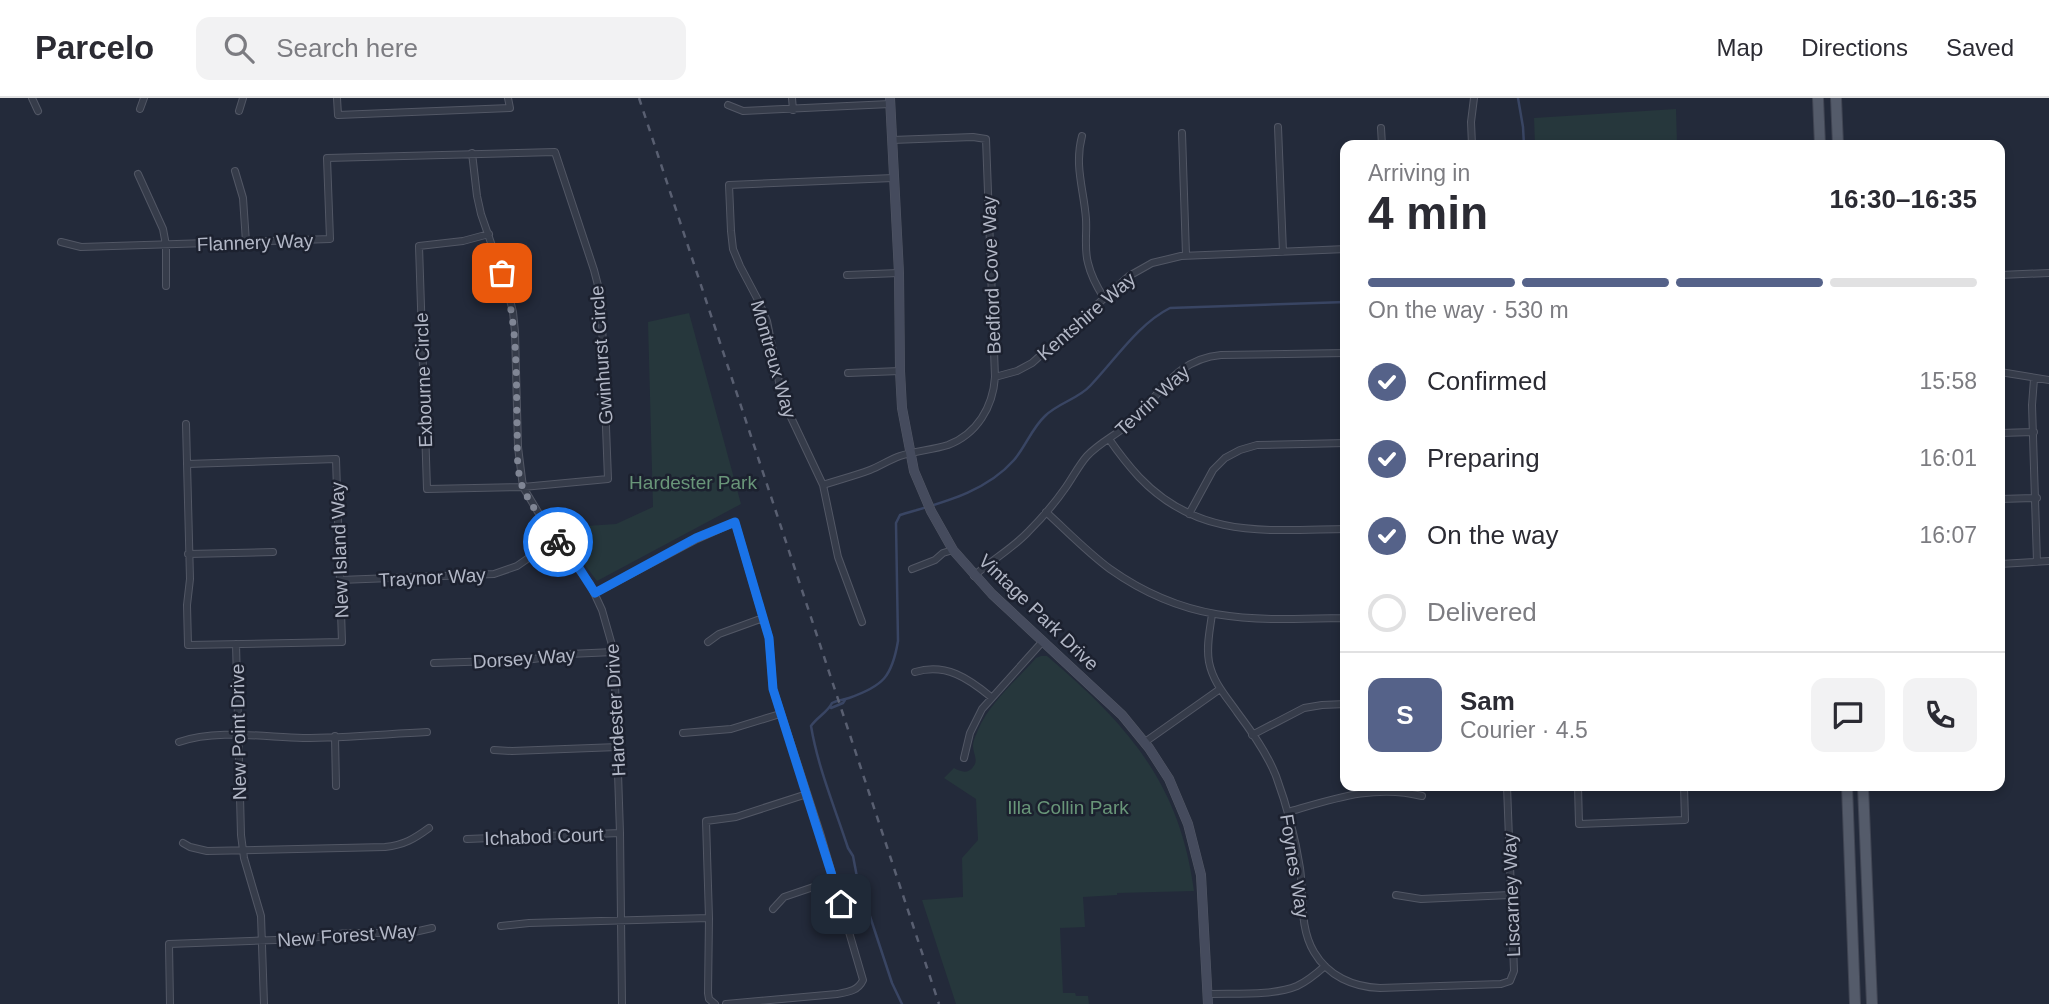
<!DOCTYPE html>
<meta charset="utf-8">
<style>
:root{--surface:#fff;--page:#f2f2f3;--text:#2b2b33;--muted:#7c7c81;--line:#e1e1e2;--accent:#556289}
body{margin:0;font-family:Helvetica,sans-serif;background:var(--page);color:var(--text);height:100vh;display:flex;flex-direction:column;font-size:26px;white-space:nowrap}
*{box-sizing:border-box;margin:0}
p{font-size:23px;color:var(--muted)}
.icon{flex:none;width:38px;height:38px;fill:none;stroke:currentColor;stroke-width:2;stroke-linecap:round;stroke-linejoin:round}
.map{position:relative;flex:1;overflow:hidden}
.side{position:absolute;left:1340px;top:42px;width:665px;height:651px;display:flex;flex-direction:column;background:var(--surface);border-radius:14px;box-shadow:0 4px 10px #0003}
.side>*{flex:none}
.pin{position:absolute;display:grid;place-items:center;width:60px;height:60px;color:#fff;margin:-30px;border-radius:14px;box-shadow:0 4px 10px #0006}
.courier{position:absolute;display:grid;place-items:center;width:70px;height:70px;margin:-35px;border:5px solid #1a73e8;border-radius:50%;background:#fff;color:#222;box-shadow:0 2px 9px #0007}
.summary em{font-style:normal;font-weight:600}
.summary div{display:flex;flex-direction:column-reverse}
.summary{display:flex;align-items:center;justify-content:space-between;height:119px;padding:0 28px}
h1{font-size:46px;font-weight:600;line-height:52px}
.bar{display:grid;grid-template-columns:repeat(4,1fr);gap:10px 7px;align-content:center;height:84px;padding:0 28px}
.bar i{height:9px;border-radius:5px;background:var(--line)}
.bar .current{background:var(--accent)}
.bar p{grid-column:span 4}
.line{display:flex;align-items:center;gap:18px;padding:0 28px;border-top:2px solid var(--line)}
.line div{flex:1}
.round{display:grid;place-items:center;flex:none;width:74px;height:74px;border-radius:14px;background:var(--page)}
ol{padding:0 28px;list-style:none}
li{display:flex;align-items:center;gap:21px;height:77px}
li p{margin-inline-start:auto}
li .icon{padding:7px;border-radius:50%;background:var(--accent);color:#fff;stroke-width:4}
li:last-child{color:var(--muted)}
li i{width:38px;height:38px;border:4px solid var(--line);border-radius:50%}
header{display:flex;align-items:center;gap:42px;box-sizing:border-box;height:98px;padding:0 35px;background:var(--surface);border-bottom:2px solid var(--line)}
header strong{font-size:33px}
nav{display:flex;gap:38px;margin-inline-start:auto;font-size:24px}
.search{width:490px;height:63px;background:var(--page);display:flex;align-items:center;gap:18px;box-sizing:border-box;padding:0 24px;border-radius:14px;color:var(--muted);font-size:26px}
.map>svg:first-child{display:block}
.green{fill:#26373c}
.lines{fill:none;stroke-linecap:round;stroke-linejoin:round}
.stream{stroke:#394563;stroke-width:2.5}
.street-casing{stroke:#525765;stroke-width:8}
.secondary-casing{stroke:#525765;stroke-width:10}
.primary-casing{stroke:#404553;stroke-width:12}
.street{stroke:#363c4a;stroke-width:6}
.secondary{stroke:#454b5d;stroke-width:9}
.primary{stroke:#545b6a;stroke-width:10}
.rail{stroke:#595f71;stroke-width:2.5;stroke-dasharray:7 7;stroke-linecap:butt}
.done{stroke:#808695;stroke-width:7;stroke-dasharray:0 12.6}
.route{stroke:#1a73e8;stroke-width:9}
.labels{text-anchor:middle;stroke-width:5;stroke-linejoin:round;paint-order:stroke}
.street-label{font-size:19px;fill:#b2b7c6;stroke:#1c212f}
.park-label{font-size:19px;fill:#699679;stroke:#1c212f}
</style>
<header>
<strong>Parcelo</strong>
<div class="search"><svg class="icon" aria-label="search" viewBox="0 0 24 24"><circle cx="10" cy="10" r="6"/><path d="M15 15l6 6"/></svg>Search here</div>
<nav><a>Map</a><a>Directions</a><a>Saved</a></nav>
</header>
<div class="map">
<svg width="2049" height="906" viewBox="0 0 2049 906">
<rect width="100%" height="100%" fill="#232a3a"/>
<path class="green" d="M1676,11L1677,47H1535L1534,20Z
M689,215L741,406L597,483L563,438L571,429L616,426L653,409L648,224Z
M1041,558H1047C1127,626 1180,685 1194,793L1117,795V797L1083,799L1085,829L1060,830L1063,895H1075L1076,898H1088L1089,906H956L922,802L963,799L962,760L978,742L976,701L944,680L954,670C961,674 968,676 973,669C979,662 973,656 973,648C973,643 976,637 978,632C990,604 1016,583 1036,560Z"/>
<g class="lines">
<path class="stream" d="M1518,0L1523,29L1524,47
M831,610L843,605L845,602
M902,906L892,885L857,779L853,758L848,750C835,710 818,670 811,628C817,619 828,614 832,605C838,602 843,602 849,600C883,588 892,579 898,543L896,425L900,417C940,405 985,395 1014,362C1026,348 1032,330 1045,318C1058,305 1078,301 1090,288C1115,262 1138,226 1170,210L1346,204"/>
<g class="street-casing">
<path id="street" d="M32,0L38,13
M337,0L338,17L510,10L508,0
M792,0L793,12
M728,7L743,13L890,6
M140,11L144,0
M239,13L243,0
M1278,29L1283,154
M1381,30L1382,47
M1182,35L1186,157
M1082,38C1074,68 1084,92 1086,121C1087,136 1084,151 1088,165C1091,178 1097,189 1104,200
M1472,47L1471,24L1474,0
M472,55L477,98L481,116L508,194L513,214L515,234L518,349L523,389L550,434L590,486L602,512L614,554L620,735L622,906
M235,73L243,100L246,144
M138,76L163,131L166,147V188
M61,144L81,149L330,141L327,60L555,54L594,172L601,199L608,381L523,389L427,391L419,148L463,143L489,136
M847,177L899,175
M2000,177L2049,175
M2000,274L2049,282
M848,275L900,273
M995,279L1017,273L1032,265L1129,178L1152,165L1181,158L1346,151
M2034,281L2032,307L2037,464
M186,326L190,481L187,507L188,547L342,544L336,361L187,366
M2000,335L2034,334
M1109,341C1118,354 1128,367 1139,379C1199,442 1267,432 1346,431
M823,387C838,382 854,378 870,372C880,368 889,362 900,358C915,353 932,352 948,347C977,336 993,309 995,279L986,41L973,39L892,42
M2000,401L2037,400
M1046,414C1067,433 1087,454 1110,471C1189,527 1254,522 1346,520
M1189,416L1213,372L1225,360L1240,352L1257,347L1346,345
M188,456L273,454
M2000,466L2049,463
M912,471L935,462L943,455L953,452
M974,478C991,462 1011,452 1028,434C1042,420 1055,405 1066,389C1073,379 1079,367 1087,358C1099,345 1116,337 1129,326C1160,298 1175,261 1221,257L1346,255
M340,482L494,476L517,468L556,441
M595,495L697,441L735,424L769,540L773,591L821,738L863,882C858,893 848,894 837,896L726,906
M1212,516C1210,532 1206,548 1209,564C1213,584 1225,597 1237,614C1252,634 1267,655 1276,678C1287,708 1295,738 1300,770C1304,798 1299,829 1314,854C1328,878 1353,889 1380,890L1501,886L1510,883L1514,873L1507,688
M862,524L838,459L823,387L788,313L780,289L767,223L759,204L740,168L733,151L731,133L729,87L893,80
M708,544L719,536L763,520
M236,546L241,737L244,760L261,818L264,906
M434,565L526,562L569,556L614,554
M915,574C946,565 968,580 991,599
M683,635L731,631L780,616
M1252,637L1304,610L1322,607L1346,606
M335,638L336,688
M179,644C216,631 264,639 303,640C344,640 386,636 427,634
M1145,644L1220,591
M494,652L512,653L618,649
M964,660L970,635L982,611L1043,543
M1578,688L1579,726L1685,722L1684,688
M1288,714C1333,701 1375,686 1422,698
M467,741L620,735
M183,745L190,749L207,753L385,749C404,747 414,741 429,730
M1396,797L1421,801L1510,797
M773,811L784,799L834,782
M501,828L529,825L709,820
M1207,896C1234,895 1273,898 1297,888C1308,883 1316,876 1325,868
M170,906L169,846L304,841L346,835H410L432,830
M715,906L709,901L708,895L709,820L706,723L736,719L807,696"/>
</g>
<g class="secondary-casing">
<path id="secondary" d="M890,0L899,175L900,273L902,310L914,373L931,413L953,452L992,496L1122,617L1149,650L1169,681L1188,726L1201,777L1208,906"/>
</g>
<g class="primary-casing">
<path id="primary" d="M1818,0L1820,47
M1836,0L1838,47
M1847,688L1855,906
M1863,688L1872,906"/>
</g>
<use href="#street" class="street"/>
<use href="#secondary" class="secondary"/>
<use href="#primary" class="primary"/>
<path class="rail" d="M639,0L939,906"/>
</g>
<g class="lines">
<path class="done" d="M502,175C518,224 516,274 517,325C518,345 515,371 523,390C530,406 547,430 558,444"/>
<path class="route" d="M558,444L579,470L595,495L696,440L735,424L769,540L773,591L841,806"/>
</g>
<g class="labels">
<g class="street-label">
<text transform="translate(255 144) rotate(-2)" y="7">Flannery Way</text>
<text transform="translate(991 177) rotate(-92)" y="7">Bedford Cove Way</text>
<text transform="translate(1086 218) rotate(-41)" y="7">Kentshire Way</text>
<text transform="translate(601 257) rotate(-94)" y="7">Gwinhurst Circle</text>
<text transform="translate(774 261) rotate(74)" y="7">Montreux Way</text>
<text transform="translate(423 282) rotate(-92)" y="7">Exbourne Circle</text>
<text transform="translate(1152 302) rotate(-43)" y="7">Tevrin Way</text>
<text transform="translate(339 452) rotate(-92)" y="7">New Island Way</text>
<text transform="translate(432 479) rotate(-3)" y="7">Traynor Way</text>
<text transform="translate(1039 514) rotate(44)" y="7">Vintage Park Drive</text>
<text transform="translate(524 560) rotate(-4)" y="7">Dorsey Way</text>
<text transform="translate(615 612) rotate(-93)" y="7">Hardester Drive</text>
<text transform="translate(238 634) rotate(-91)" y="7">New Point Drive</text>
<text transform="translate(544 738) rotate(-2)" y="7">Ichabod Court</text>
<text transform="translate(1295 768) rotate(81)" y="7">Foynes Way</text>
<text transform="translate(1511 797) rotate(-92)" y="7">Liscarney Way</text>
<text transform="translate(347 837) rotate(-4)" y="7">New Forest Way</text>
</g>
<g class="park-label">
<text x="693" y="391">Hardester Park</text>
<text x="1068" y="716">Illa Collin Park</text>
</g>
</g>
</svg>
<div class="pin" style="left:502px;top:175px;background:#ea580c"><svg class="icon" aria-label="bag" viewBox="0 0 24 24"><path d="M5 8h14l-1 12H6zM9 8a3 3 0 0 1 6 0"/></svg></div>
<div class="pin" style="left:841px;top:806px;background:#1f2937"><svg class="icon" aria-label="home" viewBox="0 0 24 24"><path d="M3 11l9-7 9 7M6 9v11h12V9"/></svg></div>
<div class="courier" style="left:558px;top:444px"><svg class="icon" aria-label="bike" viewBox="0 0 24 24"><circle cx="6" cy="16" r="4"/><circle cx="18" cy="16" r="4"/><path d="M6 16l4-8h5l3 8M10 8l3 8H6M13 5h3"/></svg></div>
<section class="side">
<div class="summary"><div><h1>4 min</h1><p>Arriving in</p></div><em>16:30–16:35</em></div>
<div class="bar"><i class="current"></i><i class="current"></i><i class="current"></i><i></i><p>On the way · 530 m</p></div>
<ol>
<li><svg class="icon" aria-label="check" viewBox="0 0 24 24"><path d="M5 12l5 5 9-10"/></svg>Confirmed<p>15:58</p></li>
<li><svg class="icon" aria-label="check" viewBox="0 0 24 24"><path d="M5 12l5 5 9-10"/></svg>Preparing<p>16:01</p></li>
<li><svg class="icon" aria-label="check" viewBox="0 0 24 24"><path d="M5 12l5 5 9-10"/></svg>On the way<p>16:07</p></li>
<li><i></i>Delivered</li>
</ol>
<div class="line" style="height:126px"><b class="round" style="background:var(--accent);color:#fff">S</b><div><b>Sam</b><p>Courier · 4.5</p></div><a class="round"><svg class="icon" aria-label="chat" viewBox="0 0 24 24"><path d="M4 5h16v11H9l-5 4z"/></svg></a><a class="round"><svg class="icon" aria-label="phone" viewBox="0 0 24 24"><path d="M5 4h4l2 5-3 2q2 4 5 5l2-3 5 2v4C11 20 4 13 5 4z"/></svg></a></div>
</section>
</div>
